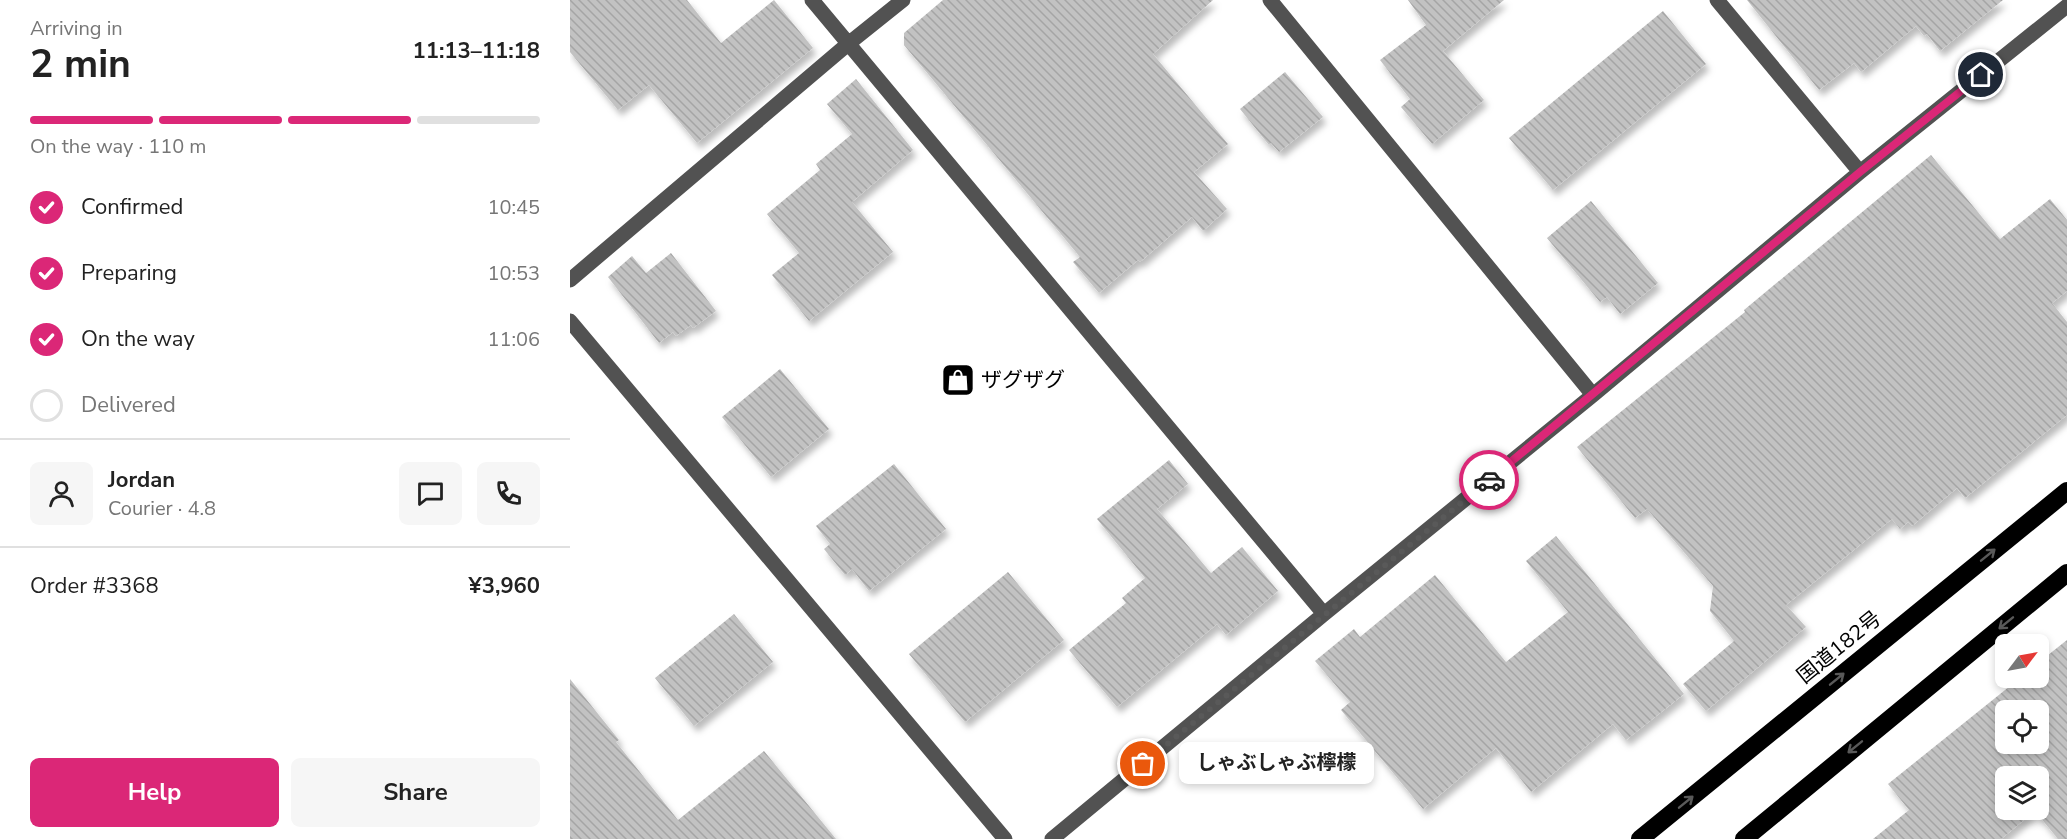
<!DOCTYPE html>
<meta charset="utf-8">
<style>
:root{--surface:#fff;--page:#f6f6f6;--text:#222;--muted:#767676;--line:#e0e0e0;--accent:#db2777}
body{margin:0;font-family:"Nunito Sans","Noto Sans JP",sans-serif;background:var(--page);color:var(--text);height:100vh;display:flex;flex-direction:column;font-size:22px;white-space:nowrap}
*{box-sizing:border-box;margin:0}
p{font-size:20px;color:var(--muted)}
.icon{flex:none;width:33px;height:33px;fill:none;stroke:currentColor;stroke-width:2;stroke-linecap:round;stroke-linejoin:round}
.map{position:relative;flex:1;overflow:hidden}
.sheet{display:flex;flex-direction:column;background:var(--surface);width:570px}
.sheet>*{flex:none}
.needle{width:39px;rotate:58deg}
.tools{position:absolute;left:1425px;top:634px;display:grid;gap:12px}
.tools a{display:grid;place-items:center;width:54px;height:54px;border-radius:9px;background:var(--surface);box-shadow:0 3px 9px #0003;font-size:30px}
.pin{position:absolute;display:grid;place-items:center;width:51px;height:51px;color:#fff;margin:-26px;border:3px solid #fff;border-radius:50%;box-shadow:0 2px 6px #0007}
.courier{position:absolute;display:grid;place-items:center;width:60px;height:60px;margin:-30px;border:4px solid #db2777;border-radius:50%;background:#fff;color:#222;box-shadow:0 2px 8px #0007}
.bubble{position:absolute;height:42px;border-radius:9px;background:var(--surface);box-shadow:0 3px 9px #0003;font-size:20px;font-weight:700;line-height:42px;text-align:center}
.summary em{font-style:normal;font-weight:700}
.summary div{display:flex;flex-direction:column-reverse}
.summary{display:flex;align-items:center;justify-content:space-between;height:102px;padding:0 30px}
h1{font-size:39px;font-weight:700;line-height:45px}
.bar{display:grid;grid-template-columns:repeat(4,1fr);gap:9px 6px;align-content:center;height:72px;padding:0 30px}
.bar i{height:8px;border-radius:4px;background:var(--line)}
.bar .on{background:var(--accent)}
.bar p{grid-column:span 4}
.line{display:flex;align-items:center;gap:15px;padding:0 30px;border-top:2px solid var(--line)}
.line div{flex:1}
.round{display:grid;place-items:center;flex:none;width:63px;height:63px;border-radius:9px;background:var(--page)}
ol{padding:0 30px;list-style:none}
li{display:flex;align-items:center;gap:18px;height:66px}
li p{margin-inline-start:auto}
li .icon{padding:6px;border-radius:50%;background:var(--accent);color:#fff;stroke-width:4}
li:last-child{color:var(--muted)}
li i{width:33px;height:33px;border:3px solid var(--line);border-radius:50%}
.action{display:flex;gap:12px;margin-top:auto;padding:12px 30px}
.action a{flex:1;height:69px;border-radius:9px;background:var(--accent);color:#fff;font-size:24px;font-weight:700;line-height:69px;text-align:center}
.action a+a{background:var(--page);color:var(--text)}
main{display:flex;flex:1;min-height:0}
.map>svg:first-child{display:block}
.building{fill:url(#building-back-hatch);fill-rule:evenodd;filter:url(#shadow)}
.lines{fill:none;stroke-linecap:round;stroke-linejoin:round}
.minor{stroke:#525252;stroke-width:15}
.highway{stroke:#000;stroke-width:18}
.oneway{stroke:#595959}
.done{stroke:#595959;stroke-width:6;stroke-dasharray:0 10.8}
.route{stroke:#db2777;stroke-width:8}
.labels{text-anchor:middle;stroke-width:4.5;stroke-linejoin:round;paint-order:stroke}
.poi-label{font-size:21px;fill:#000;stroke:#fff;text-anchor:start}
.street-label{font-size:21px;fill:#000;stroke:#fff}
</style>
<main>
<section class="sheet">
<div class="summary"><div><h1>2 min</h1><p>Arriving in</p></div><em>11:13–11:18</em></div>
<div class="bar"><i class="on"></i><i class="on"></i><i class="on"></i><i></i><p>On the way · 110 m</p></div>
<ol>
<li><svg class="icon" aria-label="check" viewBox="0 0 24 24"><path d="M5 12l5 5 9-10"/></svg>Confirmed<p>10:45</p></li>
<li><svg class="icon" aria-label="check" viewBox="0 0 24 24"><path d="M5 12l5 5 9-10"/></svg>Preparing<p>10:53</p></li>
<li><svg class="icon" aria-label="check" viewBox="0 0 24 24"><path d="M5 12l5 5 9-10"/></svg>On the way<p>11:06</p></li>
<li><i></i>Delivered</li>
</ol>
<div class="line" style="height:108px"><a class="round"><svg class="icon" aria-label="person" viewBox="0 0 24 24"><circle cx="12" cy="8" r="4"/><path d="M4 21q1-7 8-7t8 7"/></svg></a><div><b>Jordan</b><p>Courier · 4.8</p></div><a class="round"><svg class="icon" aria-label="chat" viewBox="0 0 24 24"><path d="M4 5h16v11H9l-5 4z"/></svg></a><a class="round"><svg class="icon" aria-label="phone" viewBox="0 0 24 24"><path d="M5 4h4l2 5-3 2q2 4 5 5l2-3 5 2v4C11 20 4 13 5 4z"/></svg></a></div>
<div class="line" style="height:78px"><div>Order #3368</div><b>¥3,960</b></div>
<div class="action"><a>Help</a><a>Share</a></div>
</section>
<div class="map">
<svg width="1497" height="839" viewBox="0 0 1497 839">
<defs>
<pattern id="building-back-hatch" width="6" height="6" patternUnits="userSpaceOnUse" patternTransform="scale(1.5)"><rect width="6" height="6" fill="#c2c2c2"/><path d="M-1 5l2 2M0 0l6 6M5-1l2 2" fill="none" stroke="#a5a5a5"/></pattern>
<filter id="shadow"><feDropShadow dx="3.5" dy="6" stdDeviation="3" flood-color="#0004"/></filter>
</defs>
<rect width="100%" height="100%" fill="#fff"/>
<path class="building" d="M0,0H117L151,43L204,0L243,48L127,143L79,85L48,110L0,52Z
M373,0H643L583,54L658,144L624,172L657,209L633,231L622,217L570,262L568,260L529,293L503,262L510,257L334,45V33Z
M838,0H934L873,51L914,100L862,144L831,107L840,99L810,60L856,25Z
M1177,0H1433L1370,51L1357,34L1354,36L1346,26L1291,72L1284,63L1249,90Z
M1093,11L1136,64L983,190L939,138Z
M715,72L753,117L709,152L701,143L699,145L670,109Z
M286,79L343,150L282,202L323,252L239,321L202,275L229,253L197,214L250,170L246,164L282,134L257,104Z
M1361,155L1430,239L1480,199L1497,220V291L1482,303L1497,322V415L1395,498L1387,488L1342,526L1338,522L1330,529L1322,519L1216,605L1236,627L1136,711L1113,684L1164,641L1140,611L1143,586L1077,509L1065,518L1007,447L1175,312L1174,310Z
M1021,201L1088,283L1050,314L1037,297L1030,302L977,238Z
M101,253L146,311L123,328L121,325L106,336L103,332L89,343L38,277L62,256L76,273Z
M210,369L259,429L201,477L152,417Z
M599,460L618,484L587,509L641,573L672,547L708,591L656,635L647,624L547,707L499,650L556,603L552,598L575,578L527,519Z
M324,464L376,529L299,591L282,569L275,575L254,549L260,544L246,526Z
M986,536L1114,694L1056,740L1043,724L961,792L926,748L853,809L771,710L780,702L745,661L784,629L790,637L865,575L936,662L998,612L956,561Z
M438,572L494,640L395,722L339,654Z
M164,614L203,662L124,726L85,678Z
M1497,640V839H1488L1465,811L1431,839H1303L1339,810L1318,784L1450,678H1468V663ZM1436,711H1468V744H1436ZM1436,777H1468V810H1436Z
M0,679L49,740L46,742L108,820L194,751L266,839H0Z"/>
<g class="lines">
<path class="minor" d="M242,0L754,614
M700,0L1023,395
M1147,0L1290,172
M0,280L278,44L333,0
M0,321L435,839
M482,839L754,614L1023,395L1290,172L1497,6"/>
<path class="highway" d="M1070,839L1497,491
M1174,839L1497,573"/>
</g>
<defs><path id="oneway-shaft" d="M-6 0H5M1.5-3L5.5 0L1.5 3" fill="none" stroke-width="1.6" stroke-linecap="round" stroke-linejoin="round" transform="scale(1.5)"/></defs>
<g class="oneway">
<use href="#oneway-shaft" transform="translate(1418 555) rotate(-39)"/>
<use href="#oneway-shaft" transform="translate(1436 623) rotate(141)"/>
<use href="#oneway-shaft" transform="translate(1267 679) rotate(-39)"/>
<use href="#oneway-shaft" transform="translate(1285 747) rotate(141)"/>
<use href="#oneway-shaft" transform="translate(1116 802) rotate(-39)"/>
</g>
<g class="lines">
<path class="done" d="M573,764L919,480"/>
<path class="route" d="M919,480L1290,172L1411,75"/>
</g>
<defs>
<g id="shop-square" transform="scale(1.725)"><rect x="-9" y="-9" width="18" height="18" rx="4" fill="#000" stroke="#fff"/><path d="M-5-2.5h2.3a2.7 3.5 0 0 1 5.4 0H5L5.5 6h-11ZM-1.5-2.5h3a1.5 2.3 0 0 0-3 0Z" fill="#fff"/></g>
</defs>
<g fill-rule="evenodd">
<use href="#shop-square" x="388" y="380"/>
</g>
<g class="labels">
<g class="poi-label">
<text x="411" y="387">ザグザグ</text>
</g>
<g class="street-label">
<text transform="translate(1269 647) rotate(-39)" y="7">国道182号</text>
</g>
</g>
</svg>
<div class="tools">
<a><svg class="needle" viewBox="-14 -14 28 28"><path d="M0-13l5 13h-10z" fill="#e53935"/><path d="M0 13l5-13h-10z" fill="#767676"/></svg></a>
<a><svg class="icon" aria-label="locate" viewBox="0 0 24 24"><circle cx="12" cy="12" r="6"/><path d="M12 2v4M12 18v4M2 12h4M18 12h4"/></svg></a>
<a><svg class="icon" aria-label="layers" viewBox="0 0 24 24"><path d="M12 4l9 5-9 5-9-5zM3 14l9 5 9-5"/></svg></a>
</div>
<div class="pin" style="left:573px;top:764px;background:#ea580c"><svg class="icon" aria-label="bag" viewBox="0 0 24 24"><path d="M5 8h14l-1 12H6zM9 8a3 3 0 0 1 6 0"/></svg></div>
<div class="pin" style="left:1411px;top:75px;background:#1f2937"><svg class="icon" aria-label="home" viewBox="0 0 24 24"><path d="M3 11l9-7 9 7M6 9v11h12V9"/></svg></div>
<div class="courier" style="left:919px;top:480px"><svg class="icon" aria-label="car" viewBox="0 0 24 24"><path d="M5 17H2v-5l4-1 3-4h7l3 4 3 1v5h-3M9 17h6M6 11h13"/><circle cx="7" cy="17" r="2"/><circle cx="17" cy="17" r="2"/></svg></div>
<div class="bubble" style="left:609px;top:742px;width:195px">しゃぶしゃぶ檸檬</div>
</div>
</main>
